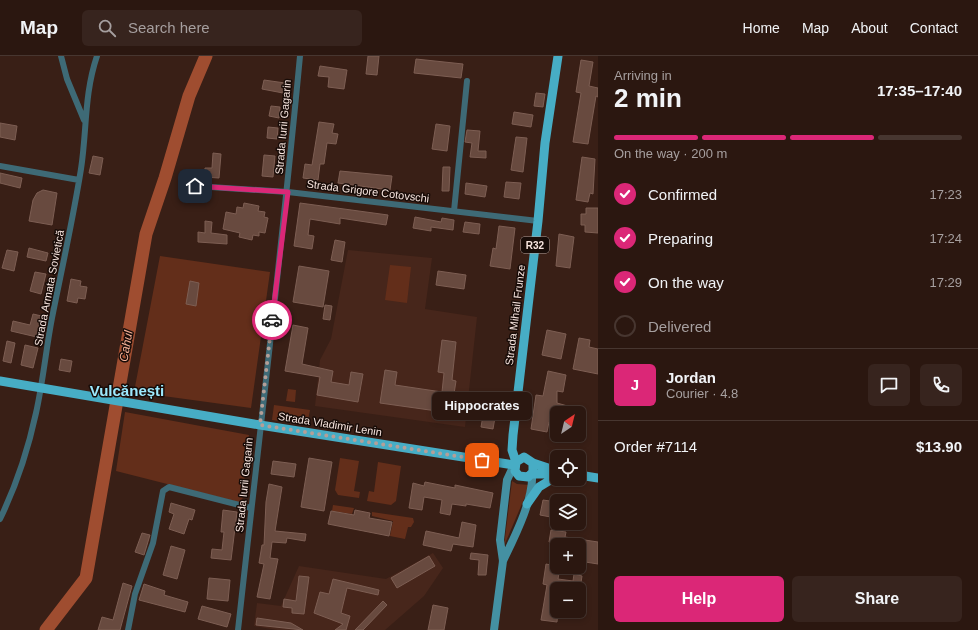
<!DOCTYPE html>
<meta charset="utf-8">
<style>
:root{--surface:#2b1710;--page:#37241e;--text:#f1f3f6;--muted:#a69f9f;--line:#473630;--accent:#db2777}
body{margin:0;font-family:Helvetica,sans-serif;background:var(--page);color:var(--text);height:100vh;display:flex;flex-direction:column;font-size:15px;white-space:nowrap}
*{box-sizing:border-box;margin:0}
p{font-size:13px;color:var(--muted)}
.icon{flex:none;width:22px;height:22px;fill:none;stroke:currentColor;stroke-width:2;stroke-linecap:round;stroke-linejoin:round}
.map{position:relative;flex:1;overflow:hidden}
.drawer{display:flex;flex-direction:column;background:var(--surface);width:380px}
.drawer>*{flex:none}
.needle{width:26px;rotate:35deg}
.fabs{position:absolute;left:550px;top:350px;display:grid;gap:8px}
.fabs a{display:grid;place-items:center;width:36px;height:36px;border-radius:6px;background:var(--surface);box-shadow:0 2px 6px #0003,0 0 0 1px var(--line);font-size:20px}
.pin{position:absolute;display:grid;place-items:center;width:34px;height:34px;color:#fff;margin:-17px;border-radius:8px;box-shadow:0 2px 6px #0006}
.courier{position:absolute;display:grid;place-items:center;width:40px;height:40px;margin:-20px;border:3px solid #db2777;border-radius:50%;background:#fff;color:#222;box-shadow:0 1px 5px #0007}
.bubble{position:absolute;height:28px;border-radius:6px;background:var(--surface);box-shadow:0 2px 6px #0003,0 0 0 1px var(--line);font-size:13px;font-weight:700;line-height:28px;text-align:center}
.head em{font-style:normal;font-weight:700}
.head div{display:flex;flex-direction:column-reverse}
.head{display:flex;align-items:center;justify-content:space-between;height:68px;padding:0 16px}
h1{font-size:26px;font-weight:700;line-height:30px}
.bar{display:grid;grid-template-columns:repeat(4,1fr);gap:6px 4px;align-content:center;height:48px;padding:0 16px}
.bar i{height:5px;border-radius:3px;background:var(--line)}
.bar .current{background:var(--accent)}
.bar p{grid-column:span 4}
.line{display:flex;align-items:center;gap:10px;padding:0 16px;border-top:1px solid var(--line)}
.line div{flex:1}
.round{display:grid;place-items:center;flex:none;width:42px;height:42px;border-radius:6px;background:var(--page)}
ol{padding:0 16px;list-style:none}
li{display:flex;align-items:center;gap:12px;height:44px}
li p{margin-inline-start:auto}
li .icon{padding:4px;border-radius:50%;background:var(--accent);color:#fff;stroke-width:4}
li:last-child{color:var(--muted)}
li i{width:22px;height:22px;border:2px solid var(--line);border-radius:50%}
.primary-button{display:flex;gap:8px;margin-top:auto;padding:8px 16px}
.primary-button a{flex:1;height:46px;border-radius:6px;background:var(--accent);color:#fff;font-size:16px;font-weight:700;line-height:46px;text-align:center}
.primary-button a+a{background:var(--page);color:var(--text)}
header{display:flex;align-items:center;gap:24px;box-sizing:border-box;height:56px;padding:0 20px;background:var(--surface);border-bottom:1px solid var(--line)}
header strong{font-size:19px}
nav{display:flex;gap:22px;margin-inline-start:auto;font-size:14px}
.search{width:280px;height:36px;background:var(--page);display:flex;align-items:center;gap:10px;box-sizing:border-box;padding:0 14px;border-radius:6px;color:var(--muted);font-size:15px}
main{display:flex;flex:1;min-height:0}
.map>svg:first-child{display:block}
.built{fill:#47261b}
.green{fill:#632e1a}
.lines{fill:none;stroke-linecap:round;stroke-linejoin:round}
.river{stroke:#9f4d30;stroke-width:13}
.building{fill:#684a3f;stroke:#7d5e53}
.minor{stroke:#3e6a76;stroke-width:6}
.secondary{stroke:#4490a2;stroke-width:8}
.primary{stroke:#47adc5;stroke-width:9}
.done{stroke:#b49f98;stroke-width:4;stroke-dasharray:0 7.2}
.route{stroke:#db2777;stroke-width:5}
.labels{text-anchor:middle;stroke-width:3;stroke-linejoin:round;paint-order:stroke}
.shield{fill:#180c08;stroke:#b4a39e;stroke-width:1}
.shield-label{font-size:10px;font-weight:bold;fill:#f7e4de}
.street-label{font-size:11px;fill:#f7e4de;stroke:#180c08}
.water-label{font-size:12px;font-style:italic;fill:#f7b299;stroke:#180c08}
.district-label{font-size:15px;font-weight:bold;fill:#9de9fd;stroke:#180c08}
</style>
<header>
<strong>Map</strong>
<div class="search"><svg class="icon" aria-label="search" viewBox="0 0 24 24"><circle cx="10" cy="10" r="6"/><path d="M15 15l6 6"/></svg>Search here</div>
<nav><a>Home</a><a>Map</a><a>About</a><a>Contact</a></nav>
</header>
<main>
<div class="map">
<svg width="598" height="574" viewBox="0 0 598 574">
<rect width="100%" height="100%" fill="#391f16"/>
<path class="built" d="M348,194L432,202L425,253L477,261L465,371L315,350L320,304L331,283Z
M433,497L443,512L424,540L385,574H277L254,570L257,547L281,550L299,510L386,523Z"/>
<path class="green" d="M160,200L270,216L251,352L134,336Z
M390,209L411,211L407,247L385,244Z
M288,333L296,334L295,346L286,345Z
M274,349L310,354L308,364L300,368L272,364Z
M125,356L249,379L242,447L116,415Z
M340,402L359,405L354,435L360,436L359,442L338,439L335,434Z
M378,406L401,410L396,445L391,449L367,445L369,435L374,436Z
M512,425L517,428L530,429L504,490Z
M333,449L354,452L352,458L332,455Z
M372,456L413,462L414,466L411,471H408L405,483L390,480L393,465L372,460Z"/>
<g class="lines">
<path class="river" d="M46,574L86,522L146,178L165,122L189,40L206,0"/>
</g>
<path class="building" d="M368,0H379L377,19L366,18Z
M416,3L463,8L461,22L414,17Z
M581,4L593,6L589,30L598,32V41L596,40L588,88L573,86L581,37L576,36Z
M320,10L347,14L344,33L328,31L329,21L318,20Z
M264,24L285,27L283,37L262,33Z
M536,37L545,38L543,51L534,50Z
M271,50L280,51L279,62L269,60Z
M514,56L533,59L531,71L512,68Z
M319,66L334,68L332,77L338,78L336,88L327,87L324,108H320L318,124L303,122L305,108L312,109Z
M0,67L17,70L15,84L0,81Z
M436,68L450,70L447,95L432,93Z
M268,71L278,72L277,83L267,82Z
M467,74L480,75L478,95H486V102L470,101L472,87L465,86Z
M516,81L527,82L523,116L511,114Z
M213,97L221,98L219,122L204,121L205,112H212Z
M264,99L275,100L273,121L262,120Z
M93,100L103,102L100,119L89,117Z
M582,101L595,103L593,138L590,137L588,146L576,144Z
M443,111H450L449,135H442Z
M340,115L392,120L390,134L338,127Z
M0,117L22,122L20,132L0,127Z
M506,126L521,127L519,143L504,141Z
M466,127L487,130L485,141L465,138Z
M43,134L57,137L52,169L29,165L33,144L37,137Z
M244,147L259,150L258,155L265,156L264,161L268,162L265,177L259,176V180L253,179L252,184L239,181L240,177L223,173L226,156L236,158L237,151L243,152Z
M300,147L388,159L386,169L340,162V168L310,163L308,179L314,180L312,193L294,190Z
M586,152H598V177L585,176V169H581V158H586Z
M415,161L441,166L442,162L454,164L453,174L431,171V175L413,172Z
M205,165L212,166L211,177L227,179V188L198,186V176L205,177Z
M465,166L480,168L479,178L463,176Z
M499,170L515,172L510,213L490,210L493,192L496,193Z
M559,178L574,181L570,212L556,210Z
M335,184L345,186L342,206L331,204Z
M29,192L48,197L46,205L27,201Z
M7,194L18,196L14,215L2,212Z
M299,210L329,215L323,251L293,246Z
M438,215L466,219L464,233L436,229Z
M35,216L46,218L41,238L30,235Z
M71,223L81,225L80,230L87,231L85,243L78,242L77,247L67,245Z
M190,225L199,227L196,250L186,248Z
M325,249L332,250L330,264L323,263Z
M33,258L46,261L41,282L11,275L13,265L30,269Z
M293,269L308,272L302,308L333,315L331,326L349,329L351,316L363,318L358,346L317,339L320,321L285,315Z
M547,274L566,278L561,303L542,299Z
M579,282L590,284L589,291L598,293V318L573,313Z
M442,284L456,286L452,324L456,325L451,357L380,347L385,314L397,316L395,329L442,336L444,317L438,316Z
M7,285L15,287L11,307L3,305Z
M25,289L38,292L33,312L21,309Z
M61,303L72,305L70,316L59,314Z
M548,315L566,319L563,336L557,335V347L585,355V357H557V369L549,366L547,376L531,373L536,339L543,340Z
M485,348L497,350L493,373L481,371Z
M309,402L332,406L324,455L301,451Z
M273,405L296,408L294,421L271,418Z
M425,426L455,432V429L493,437L490,452L466,448V450L452,448L450,459L440,457L442,444L424,441L422,454L409,452L413,427L424,430Z
M269,428L282,431L275,475L306,478L305,485L287,482L286,487L272,486L270,502L278,503L270,543L257,541L264,508L259,507L262,489H264L266,446Z
M543,444L557,446L556,462L540,459Z
M171,447L195,454L192,464L189,463L184,478L169,473L174,458L169,456Z
M223,454L237,456L231,504L211,502L212,493L222,494L224,476H221Z
M355,454L370,457L369,462L392,466L389,480L328,468L331,455L354,459Z
M462,466L476,469L473,491L453,488L451,495L423,489L426,475L459,482Z
M551,474L566,476L565,481L598,486V508L579,505V489H563L549,486Z
M142,477L150,479L144,499L135,496Z
M171,490L185,494L177,523L163,519Z
M471,497L488,499L486,519H478L479,504L470,503Z
M429,500L435,510L397,532L391,522Z
M546,508L560,511L558,523L573,525L574,518L582,520L580,533L557,531L558,555L557,566L541,564L547,529L543,528Z
M299,520L309,521L304,558L292,557V552L283,551L284,543L296,545Z
M209,522L230,524L228,545L207,543Z
M333,523L379,534L378,539L347,532L341,557L350,560L346,574H335L343,568L314,557L320,536L329,538Z
M123,527L132,530L120,574H98L102,561L113,564Z
M144,528L165,535L164,539L188,546L185,556L139,544Z
M383,545L387,549L363,574H355Z
M433,549L448,552L444,574H428Z
M202,550L231,558L227,571L198,563Z
M257,562L291,567L303,574L256,569Z"/>
<g class="lines">
<path class="minor" d="M61,0L67,23L84,64
M0,110L79,124
M195,130L288,136L538,165
M454,155L467,25
M0,463C16,430 28,394 36,357C43,326 46,293 52,262C62,212 73,163 81,113C87,74 84,38 97,0
M128,574L135,538L153,487L163,435L169,431L251,452
M238,574C259,383 282,192 300,0"/>
<path class="secondary" d="M503,505C514,482 534,443 532,418
M494,574L503,505L500,484L507,424L514,409"/>
<path class="primary" d="M0,325L260,369L514,409
M516,406L512,394L513,379L538,165L545,87L558,0
M533,407V416L528,421L519,420L515,415L516,406L524,401L533,407L557,415
M532,418H557
M579,419L598,422
M527,448L539,431L557,420"/>
</g>
<g class="lines">
<path class="done" d="M272,264L260,369L482,404"/>
<path class="route" d="M195,130L288,136L272,264"/>
</g>
<g class="labels">
<rect class="shield" x="521" y="181" width="28" height="16" rx="3"/>
<g class="shield-label">
<text x="535" y="193">R32</text>
</g>
<g class="street-label">
<text transform="translate(283 71) rotate(-85)" y="4">Strada Iurii Gagarin</text>
<text transform="translate(368 135) rotate(7)" y="4">Strada Grigore Cotovschi</text>
<text transform="translate(49 232) rotate(-79)" y="4">Strada Armata Sovietică</text>
<text transform="translate(515 259) rotate(-83)" y="4">Strada Mihail Frunze</text>
<text transform="translate(330 368) rotate(9)" y="4">Strada Vladimir Lenin</text>
<text transform="translate(244 429) rotate(-84)" y="4">Strada Iurii Gagarin</text>
</g>
<g class="water-label">
<text transform="translate(126 290) rotate(-80)" y="4">Cahul</text>
</g>
<g class="district-label">
<text x="127" y="340">Vulcănești</text>
</g>
</g>
</svg>
<div class="fabs">
<a><svg class="needle" viewBox="-14 -14 28 28"><path d="M0-13l5 13h-10z" fill="#e53935"/><path d="M0 13l5-13h-10z" fill="#a69f9f"/></svg></a>
<a><svg class="icon" aria-label="locate" viewBox="0 0 24 24"><circle cx="12" cy="12" r="6"/><path d="M12 2v4M12 18v4M2 12h4M18 12h4"/></svg></a>
<a><svg class="icon" aria-label="layers" viewBox="0 0 24 24"><path d="M12 4l9 5-9 5-9-5zM3 14l9 5 9-5"/></svg></a>
<a>+</a>
<a>−</a>
</div>
<div class="pin" style="left:482px;top:404px;background:#ea580c"><svg class="icon" aria-label="bag" viewBox="0 0 24 24"><path d="M5 8h14l-1 12H6zM9 8a3 3 0 0 1 6 0"/></svg></div>
<div class="pin" style="left:195px;top:130px;background:#1f2937"><svg class="icon" aria-label="home" viewBox="0 0 24 24"><path d="M3 11l9-7 9 7M6 9v11h12V9"/></svg></div>
<div class="courier" style="left:272px;top:264px"><svg class="icon" aria-label="car" viewBox="0 0 24 24"><path d="M5 17H2v-5l4-1 3-4h7l3 4 3 1v5h-3M9 17h6M6 11h13"/><circle cx="7" cy="17" r="2"/><circle cx="17" cy="17" r="2"/></svg></div>
<div class="bubble" style="left:432px;top:336px;width:100px">Hippocrates</div>
</div>
<section class="drawer">
<div class="head"><div><h1>2 min</h1><p>Arriving in</p></div><em>17:35–17:40</em></div>
<div class="bar"><i class="current"></i><i class="current"></i><i class="current"></i><i></i><p>On the way · 200 m</p></div>
<ol>
<li><svg class="icon" aria-label="check" viewBox="0 0 24 24"><path d="M5 12l5 5 9-10"/></svg>Confirmed<p>17:23</p></li>
<li><svg class="icon" aria-label="check" viewBox="0 0 24 24"><path d="M5 12l5 5 9-10"/></svg>Preparing<p>17:24</p></li>
<li><svg class="icon" aria-label="check" viewBox="0 0 24 24"><path d="M5 12l5 5 9-10"/></svg>On the way<p>17:29</p></li>
<li><i></i>Delivered</li>
</ol>
<div class="line" style="height:72px"><b class="round" style="background:var(--accent);color:#fff">J</b><div><b>Jordan</b><p>Courier · 4.8</p></div><a class="round"><svg class="icon" aria-label="chat" viewBox="0 0 24 24"><path d="M4 5h16v11H9l-5 4z"/></svg></a><a class="round"><svg class="icon" aria-label="phone" viewBox="0 0 24 24"><path d="M5 4h4l2 5-3 2q2 4 5 5l2-3 5 2v4C11 20 4 13 5 4z"/></svg></a></div>
<div class="line" style="height:52px"><div>Order #7114</div><b>$13.90</b></div>
<div class="primary-button"><a>Help</a><a>Share</a></div>
</section>
</main>
